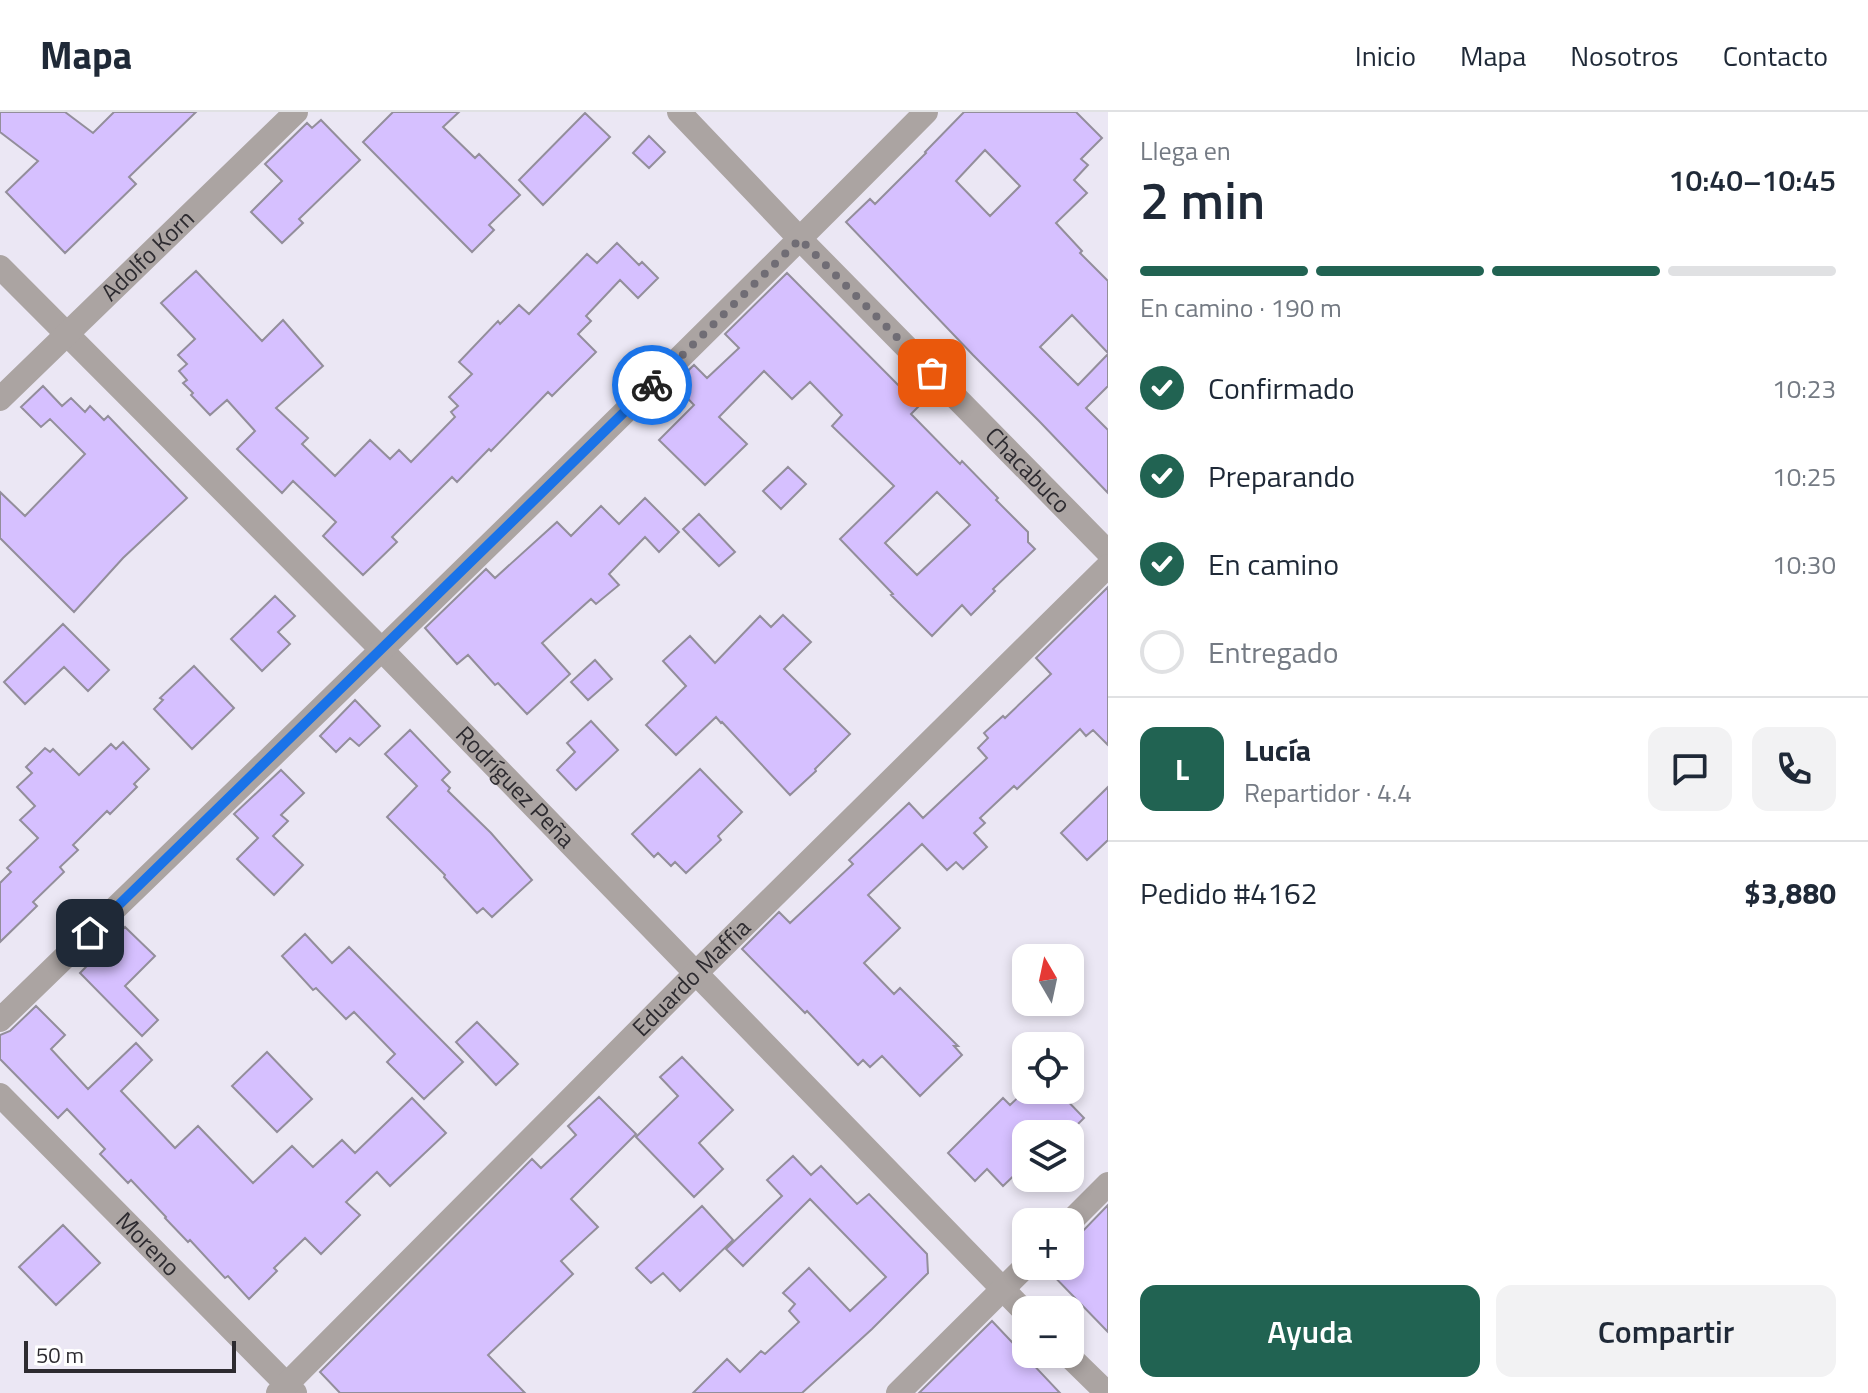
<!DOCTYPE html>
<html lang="es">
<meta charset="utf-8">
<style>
:root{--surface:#fff;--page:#f2f2f3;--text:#1f2937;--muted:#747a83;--line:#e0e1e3;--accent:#216352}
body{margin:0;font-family:"Titillium Web",sans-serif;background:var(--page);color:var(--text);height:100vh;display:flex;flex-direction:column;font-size:30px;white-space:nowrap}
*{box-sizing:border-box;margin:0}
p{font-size:26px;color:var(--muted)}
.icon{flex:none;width:44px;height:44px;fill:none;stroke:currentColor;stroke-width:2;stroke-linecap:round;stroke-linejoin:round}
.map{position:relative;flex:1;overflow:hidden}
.details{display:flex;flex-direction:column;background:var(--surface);width:760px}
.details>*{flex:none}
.needle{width:52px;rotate:351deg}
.controls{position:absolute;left:1012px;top:832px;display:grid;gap:16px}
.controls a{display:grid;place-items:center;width:72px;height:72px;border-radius:16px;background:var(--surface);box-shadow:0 4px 12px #0003;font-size:40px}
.scale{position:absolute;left:24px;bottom:20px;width:212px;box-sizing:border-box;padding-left:8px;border:4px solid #2d2b30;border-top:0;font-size:22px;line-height:28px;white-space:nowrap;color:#2d2b30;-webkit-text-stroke:6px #fff;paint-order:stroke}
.pin{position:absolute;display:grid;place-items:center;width:68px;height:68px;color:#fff;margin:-34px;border-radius:16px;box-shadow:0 4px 12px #0006}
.courier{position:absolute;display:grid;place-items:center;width:80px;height:80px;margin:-40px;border:6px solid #1a73e8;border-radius:50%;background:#fff;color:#222;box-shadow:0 2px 10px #0007}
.headline em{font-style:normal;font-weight:600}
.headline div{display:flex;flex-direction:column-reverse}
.headline{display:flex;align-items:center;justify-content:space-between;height:136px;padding:0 32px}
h1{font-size:52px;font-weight:600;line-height:60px}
.bar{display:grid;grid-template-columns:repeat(4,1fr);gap:12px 8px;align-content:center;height:96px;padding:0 32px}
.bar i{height:10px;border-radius:6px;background:var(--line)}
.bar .current{background:var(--accent)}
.bar p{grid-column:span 4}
.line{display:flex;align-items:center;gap:20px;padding:0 32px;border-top:2px solid var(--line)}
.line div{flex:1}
.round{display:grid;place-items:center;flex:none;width:84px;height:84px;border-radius:16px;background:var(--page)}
ol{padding:0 32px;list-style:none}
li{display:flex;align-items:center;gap:24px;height:88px}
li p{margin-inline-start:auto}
li .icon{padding:8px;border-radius:50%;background:var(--accent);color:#fff;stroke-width:4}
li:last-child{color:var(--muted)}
li i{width:44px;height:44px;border:4px solid var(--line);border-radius:50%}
.button{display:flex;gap:16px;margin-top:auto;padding:16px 32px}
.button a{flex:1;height:92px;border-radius:16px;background:var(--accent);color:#fff;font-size:32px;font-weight:600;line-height:92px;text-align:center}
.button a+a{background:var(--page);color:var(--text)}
header{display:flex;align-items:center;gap:48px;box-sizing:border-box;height:112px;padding:0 40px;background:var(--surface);border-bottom:2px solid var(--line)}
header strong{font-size:38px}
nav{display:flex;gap:44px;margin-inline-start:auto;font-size:28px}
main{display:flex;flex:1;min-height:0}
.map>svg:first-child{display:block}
.building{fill:#d6c0ff;stroke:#938e9b;stroke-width:2;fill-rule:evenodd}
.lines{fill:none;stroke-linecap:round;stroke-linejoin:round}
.street{stroke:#aba4a2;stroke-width:24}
.done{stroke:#706d75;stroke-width:8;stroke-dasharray:0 14.4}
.route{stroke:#1a73e8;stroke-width:10}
.labels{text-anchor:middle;stroke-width:6;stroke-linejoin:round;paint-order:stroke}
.street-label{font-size:24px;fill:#2d2b30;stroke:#fff}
</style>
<header>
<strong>Mapa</strong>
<nav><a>Inicio</a><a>Mapa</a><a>Nosotros</a><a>Contacto</a></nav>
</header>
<main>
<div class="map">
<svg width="1108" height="1281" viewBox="0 0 1108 1281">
<rect width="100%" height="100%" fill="#ebe7f4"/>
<path class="building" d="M0,0H65L93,21L114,0H196L129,65L136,72L65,141L6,80L38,49L0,20Z
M393,0H459L443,15L475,46L479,42L520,83L489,113L494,118L472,140L363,30Z
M964,0H1076L1102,26L1081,47L1088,53L1074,68L1087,81L1056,111L1082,139L1080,141L1108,169V241L1072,203L1040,235L1078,273L1108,242V274L1086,296L1108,318V381L1040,310L973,243L846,110L870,87L875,92L926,41L925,40ZM985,38L1020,74L990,104L956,69Z
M585,1L610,25L543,93L519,68Z
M321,8L360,48L299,107L303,111L282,131L251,100L282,69L265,52L307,11L312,16Z
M649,24L665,40L649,56L633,41Z
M617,131L639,153L642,150L658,166L638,186L620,168L586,204L591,209L578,222L596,240L552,284L548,280L491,339L489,337L457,370L452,365L392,425L397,430L363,463L323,424L336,410L293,369L282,381L237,337L255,319L227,288L210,303L191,283L193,281L183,271L187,268L179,259L187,252L178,243L195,227L161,191L196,159L262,229L283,208L323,254L276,296L308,326L302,332L335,364L370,328L390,347L399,338L411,350L455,305L451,300L458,294L449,285L472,262L459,250L498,209L500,212L519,193L529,202L587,142L597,151Z
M787,161L919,294L911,302L960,352L962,349L998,386L996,388L1028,420V430L1035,437L993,477L995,479L971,503L962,493L932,524L891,483L893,482L840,427L894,374L832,314L842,303L810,270L792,287L764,259L719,305L747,332L705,373L659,328L694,293L674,272L694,253L707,266L739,236L725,222ZM937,380L970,413L917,463L885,431Z
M43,274L62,294L71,286L85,300L90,294L104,308L108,304L187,386L123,446L74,500L0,426V380L25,404L85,342L50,307L41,315L21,295Z
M788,355L806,372L781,397L763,379Z
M645,386L679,420L659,440L645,425L609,462L619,473L596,492L591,487L542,531L570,562L527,602L498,571L495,573L468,543L457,552L425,516L486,457L495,466L557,410L571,424L601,394L619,412Z
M699,402L735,440L719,454L683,417Z
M1108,475V633L1093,618L1086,624L1080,617L1017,677L1014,674L980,706L985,711L974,721L987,735L963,757L956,750L947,758L922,732L868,783L900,816L864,851L894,882L900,876L958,934H954L962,943L920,984L882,944L870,955L863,948L858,953L807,899L805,901L742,837L779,800L790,811L853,752L849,748L909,691L923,706L987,646L978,636L988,626L984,621L1003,604L1005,606L1051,562L1036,546Z
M275,484L295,504L278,520L290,532L262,559L231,527Z
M783,503L811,530L784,557L850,622L815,657L816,659L790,683L722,610L721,611L716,605L676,643L646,613L686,574L663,549L690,524L715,551L760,504L771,515Z
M63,512L109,558L88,579L64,555L25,592L4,570Z
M595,548L612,567L588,588L571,570Z
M194,554L234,596L192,637L154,597L163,588L160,586Z
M355,588L380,614L359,634L350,626L336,640L320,624Z
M591,609L618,638L576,678L557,658L575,640L567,631Z
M410,618L450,660L442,668L450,676L448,679L491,721L532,768L492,805L483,796L477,801L444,765L445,763L387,705L417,674L385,642Z
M123,630L149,657L134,672L137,675L110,702L107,699L73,733L78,738L60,755L64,760L33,790L37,794L0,830V771L11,760L7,756L38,726L20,708L35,694L17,675L32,661L26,655L45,636L50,640L53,637L79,663L111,632L116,637Z
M700,657L742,700L718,724L721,728L686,761L675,750L671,754L658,741L654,745L632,722Z
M281,658L304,681L281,703L288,709L273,724L303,753L274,783L237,747L258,726L234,702Z
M1108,675V728L1087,748L1061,721Z
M125,815L155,844L125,874L158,908L142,924L80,861Z
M305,822L332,851L349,835L463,950L424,987L387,950L395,942L354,900L346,907L316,876L313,878L282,844Z
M36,894L65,923L51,937L88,977L136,931L152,948L121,979L175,1036L198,1014L253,1071L292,1034L313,1055L342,1028L355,1041L412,986L446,1021L390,1074L377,1060L346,1090L360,1103L321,1142L305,1126L274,1156L277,1159L249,1187L228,1164L225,1166L190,1128L188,1130L165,1106L166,1105L131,1068L128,1071L100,1042L105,1037L67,997L58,1006L0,947V923L10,919Z
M477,910L518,952L496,973L456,930Z
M267,940L312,987L277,1020L232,974Z
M682,945L733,998L699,1031L723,1057L694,1085L636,1025L678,984L660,965Z
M1026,978H1057L1084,1006L1068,1022H1026V1052L1003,1074L987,1057L975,1069L948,1041L1003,986L1010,993Z
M599,985L636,1022L571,1087L598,1115L561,1149L573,1162L488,1243L525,1281H340L320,1260L532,1047L541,1056L576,1023L568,1014Z
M793,1044L811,1063L821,1054L857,1092L869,1082L927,1142L928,1161L872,1217L802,1281H693L727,1247L740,1260L761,1239L765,1242L799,1210L789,1199L795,1192L783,1181L809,1156L850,1199L886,1165L810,1087L743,1154L726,1137L782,1084L767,1068Z
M1108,1093V1220L1044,1154H1070V1125L1081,1121Z
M702,1094L733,1128L680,1179L663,1161L651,1171L636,1156Z
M63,1113L100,1151L56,1193L19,1155Z
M992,1209L1060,1281H919Z"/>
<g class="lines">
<g class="street">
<path id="s1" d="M679,0L800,127L1108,440"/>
<path id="s2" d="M0,155L382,538L1026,1201"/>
<path id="s3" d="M0,287L296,0"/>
<path d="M0,908C310,607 622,307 926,0"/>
<path id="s4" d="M0,983L295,1281"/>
<path d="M1070,1110L1108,1072"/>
<path d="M1067,1242L1107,1281"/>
<path id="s5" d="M278,1281L696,861L1108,454"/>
<path d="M898,1281L1026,1154"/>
</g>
</g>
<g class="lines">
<path class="done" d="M652,273L800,127L932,261"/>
<path class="route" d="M90,821L652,273"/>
</g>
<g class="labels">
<g class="street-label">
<text dy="8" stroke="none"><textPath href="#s3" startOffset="206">Adolfo Korn</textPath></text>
<text dy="8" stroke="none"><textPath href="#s1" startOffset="500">Chacabuco</textPath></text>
<text dy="8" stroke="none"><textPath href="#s2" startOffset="732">Rodríguez Peña</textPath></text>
<text dy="8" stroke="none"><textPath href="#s5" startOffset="586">Eduardo Maffia</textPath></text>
<text dy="8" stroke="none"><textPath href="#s4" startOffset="210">Moreno</textPath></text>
</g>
</g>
</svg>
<div class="controls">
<a><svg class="needle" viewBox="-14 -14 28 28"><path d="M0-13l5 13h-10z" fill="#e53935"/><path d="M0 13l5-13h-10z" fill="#747a83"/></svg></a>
<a><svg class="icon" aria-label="locate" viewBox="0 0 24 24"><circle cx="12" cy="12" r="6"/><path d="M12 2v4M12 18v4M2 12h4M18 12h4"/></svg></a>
<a><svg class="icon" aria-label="layers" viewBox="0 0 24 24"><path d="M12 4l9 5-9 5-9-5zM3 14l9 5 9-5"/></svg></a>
<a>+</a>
<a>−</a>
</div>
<div class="scale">50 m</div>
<div class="pin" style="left:932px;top:261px;background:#ea580c"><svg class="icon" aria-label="bag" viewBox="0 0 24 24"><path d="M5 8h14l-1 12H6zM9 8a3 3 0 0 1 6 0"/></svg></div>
<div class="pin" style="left:90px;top:821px;background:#1f2937"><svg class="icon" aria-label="home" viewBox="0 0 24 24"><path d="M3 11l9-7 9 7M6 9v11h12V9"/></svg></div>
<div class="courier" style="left:652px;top:273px"><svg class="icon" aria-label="bike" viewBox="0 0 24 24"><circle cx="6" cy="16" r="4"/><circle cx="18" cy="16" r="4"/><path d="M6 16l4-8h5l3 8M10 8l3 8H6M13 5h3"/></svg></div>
</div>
<section class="details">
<div class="headline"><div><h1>2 min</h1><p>Llega en</p></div><em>10:40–10:45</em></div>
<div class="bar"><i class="current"></i><i class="current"></i><i class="current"></i><i></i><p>En camino · 190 m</p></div>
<ol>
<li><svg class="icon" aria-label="check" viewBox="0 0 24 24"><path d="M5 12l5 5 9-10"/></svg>Confirmado<p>10:23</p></li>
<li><svg class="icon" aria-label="check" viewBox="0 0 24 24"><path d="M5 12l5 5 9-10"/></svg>Preparando<p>10:25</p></li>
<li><svg class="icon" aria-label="check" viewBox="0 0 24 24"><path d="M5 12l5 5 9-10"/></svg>En camino<p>10:30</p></li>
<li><i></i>Entregado</li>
</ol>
<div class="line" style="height:144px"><b class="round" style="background:var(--accent);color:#fff">L</b><div><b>Lucía</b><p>Repartidor · 4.4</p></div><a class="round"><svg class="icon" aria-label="chat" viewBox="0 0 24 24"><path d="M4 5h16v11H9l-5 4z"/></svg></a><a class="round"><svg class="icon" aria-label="phone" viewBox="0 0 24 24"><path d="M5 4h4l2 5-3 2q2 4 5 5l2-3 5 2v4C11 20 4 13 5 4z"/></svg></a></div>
<div class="line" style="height:104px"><div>Pedido #4162</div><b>$3,880</b></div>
<div class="button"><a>Ayuda</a><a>Compartir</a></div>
</section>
</main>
